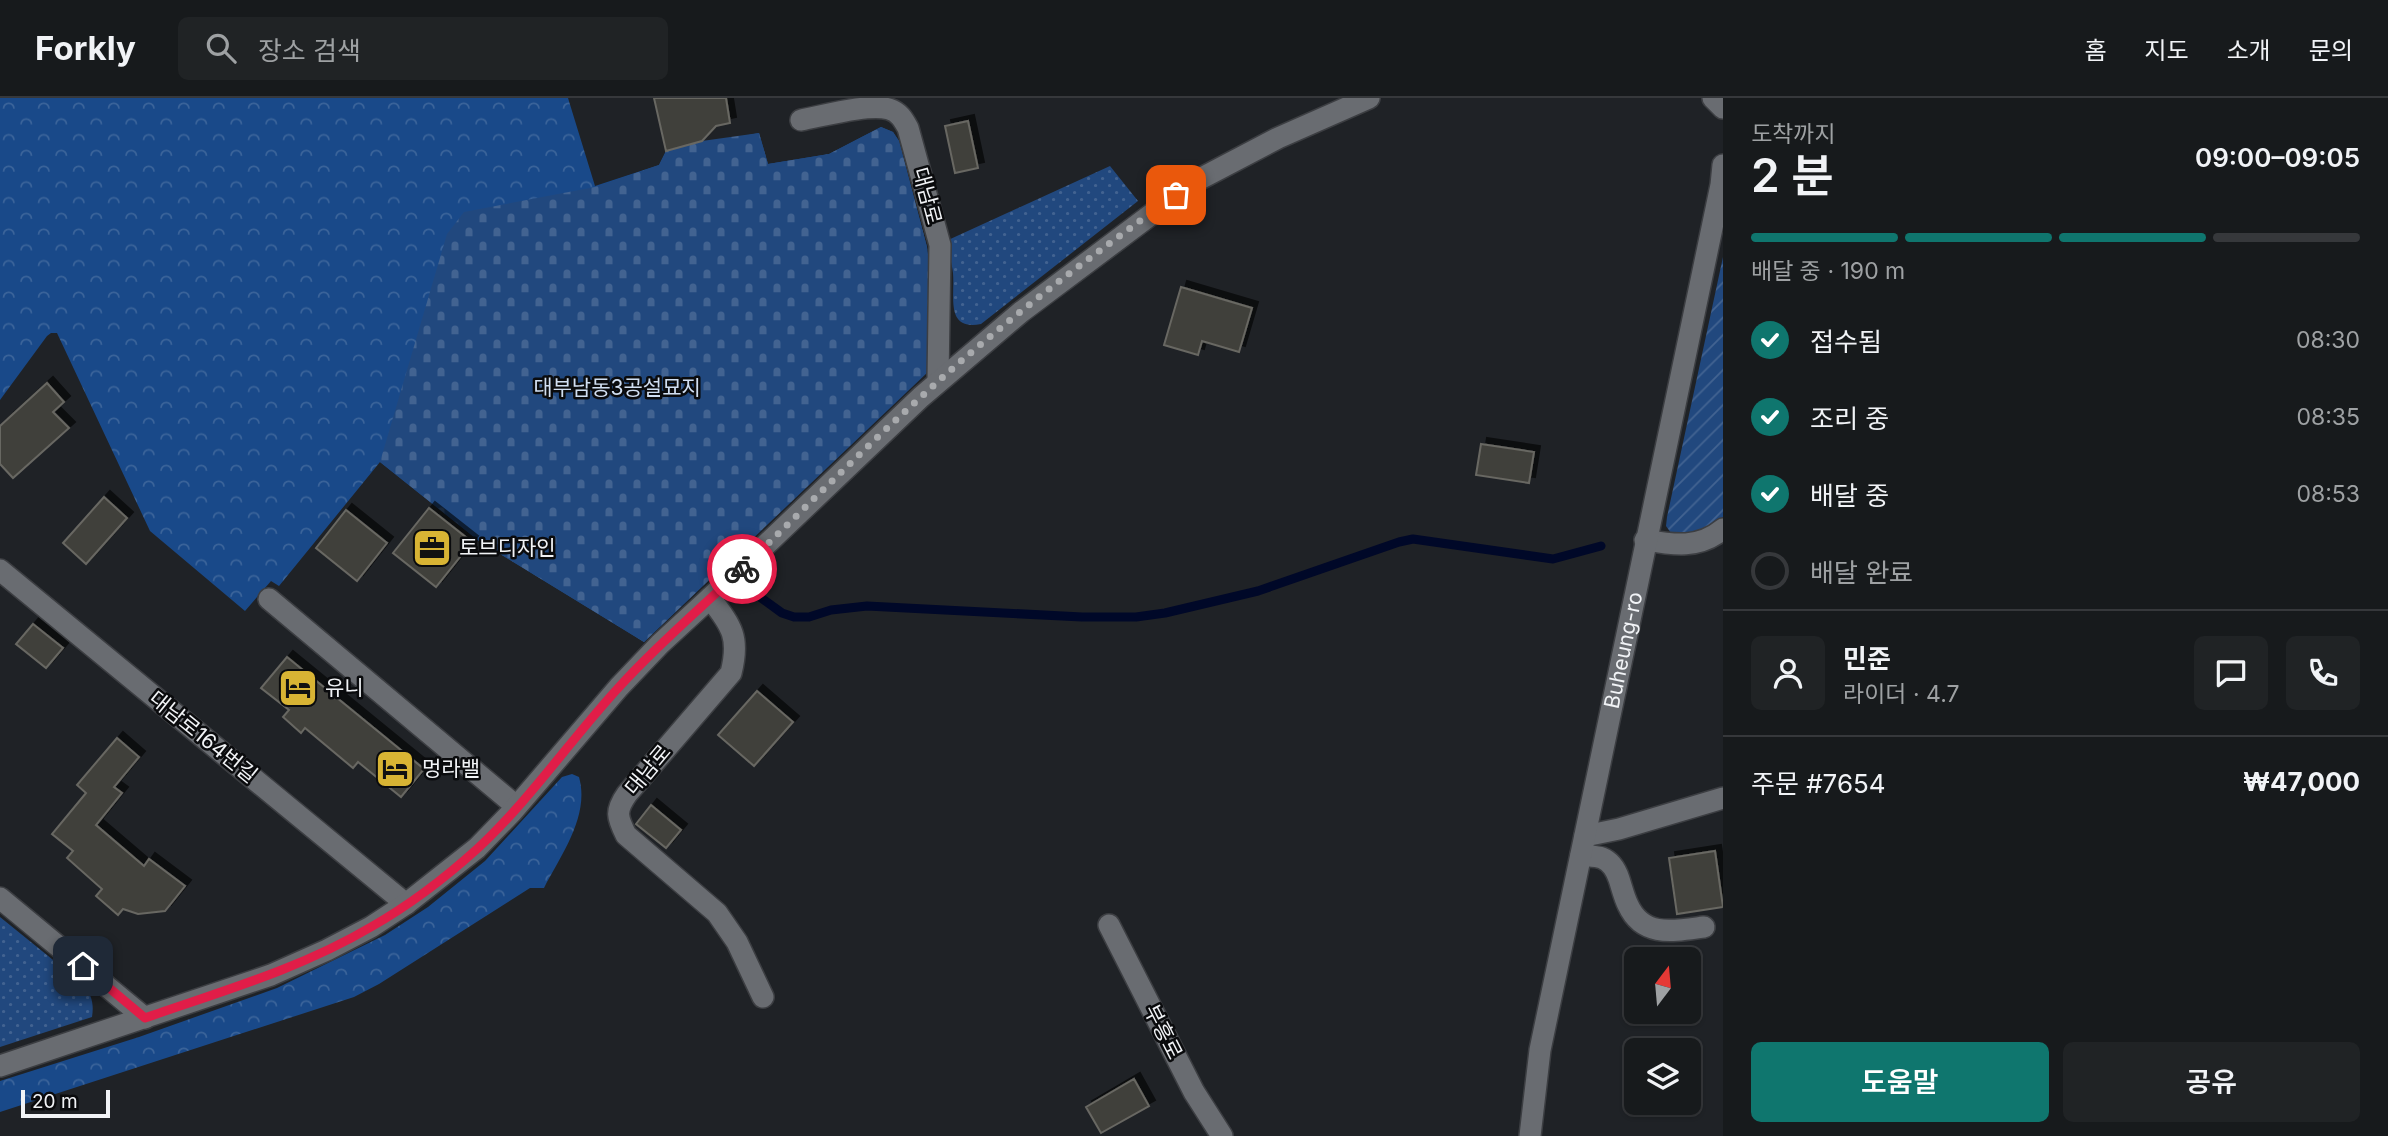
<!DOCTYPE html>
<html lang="ko">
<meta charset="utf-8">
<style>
:root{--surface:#171a1c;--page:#202325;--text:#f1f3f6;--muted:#9ea1a3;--line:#36383b;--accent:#0f766e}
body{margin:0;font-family:Inter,"Noto Sans KR",sans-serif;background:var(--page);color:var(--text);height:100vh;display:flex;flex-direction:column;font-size:26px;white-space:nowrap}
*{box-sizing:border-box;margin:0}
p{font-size:23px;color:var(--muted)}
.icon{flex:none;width:38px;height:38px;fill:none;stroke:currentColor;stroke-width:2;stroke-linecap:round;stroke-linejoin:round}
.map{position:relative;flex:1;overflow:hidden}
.panel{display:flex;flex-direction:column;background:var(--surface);width:665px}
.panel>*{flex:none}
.needle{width:46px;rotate:16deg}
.tools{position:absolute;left:1624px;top:849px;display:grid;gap:14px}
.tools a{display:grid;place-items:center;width:77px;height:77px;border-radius:10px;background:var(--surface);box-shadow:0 2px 5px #0004,0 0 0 2px var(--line);font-size:35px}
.scale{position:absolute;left:21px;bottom:18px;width:89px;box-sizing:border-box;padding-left:7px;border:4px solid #f1f3f6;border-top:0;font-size:19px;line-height:24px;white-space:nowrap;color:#f1f3f6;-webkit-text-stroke:5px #0a0b0d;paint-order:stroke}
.pin{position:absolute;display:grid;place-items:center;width:60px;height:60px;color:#fff;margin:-30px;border-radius:14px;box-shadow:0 4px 10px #0006}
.courier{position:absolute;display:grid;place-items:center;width:70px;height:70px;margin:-35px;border:5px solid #e11d48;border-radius:50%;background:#fff;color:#222;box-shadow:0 2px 9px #0007}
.headline em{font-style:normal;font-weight:600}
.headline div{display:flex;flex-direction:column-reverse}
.headline{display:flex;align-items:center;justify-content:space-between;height:119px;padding:0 28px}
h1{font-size:46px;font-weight:600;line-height:52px}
.bar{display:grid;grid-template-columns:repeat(4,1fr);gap:10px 7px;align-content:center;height:84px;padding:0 28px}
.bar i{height:9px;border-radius:5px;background:var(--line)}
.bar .selected{background:var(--accent)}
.bar p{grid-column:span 4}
.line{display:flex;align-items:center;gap:18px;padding:0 28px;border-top:2px solid var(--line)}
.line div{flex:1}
.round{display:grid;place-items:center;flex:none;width:74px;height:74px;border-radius:10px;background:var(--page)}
ol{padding:0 28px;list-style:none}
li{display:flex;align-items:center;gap:21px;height:77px}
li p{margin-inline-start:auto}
li .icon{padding:7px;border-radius:50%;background:var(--accent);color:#fff;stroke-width:4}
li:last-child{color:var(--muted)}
li i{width:38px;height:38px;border:4px solid var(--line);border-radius:50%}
.primary-button{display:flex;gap:14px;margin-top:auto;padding:14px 28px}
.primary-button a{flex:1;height:80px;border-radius:10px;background:var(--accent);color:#fff;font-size:28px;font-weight:600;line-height:80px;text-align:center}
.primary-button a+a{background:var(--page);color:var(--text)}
header{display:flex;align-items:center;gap:42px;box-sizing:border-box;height:98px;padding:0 35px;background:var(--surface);border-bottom:2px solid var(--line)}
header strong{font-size:33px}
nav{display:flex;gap:38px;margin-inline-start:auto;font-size:24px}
.search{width:490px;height:63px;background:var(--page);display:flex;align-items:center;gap:18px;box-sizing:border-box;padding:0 24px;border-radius:10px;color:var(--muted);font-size:26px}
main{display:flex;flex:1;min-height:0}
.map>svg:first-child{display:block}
.grass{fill:url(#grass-dots)}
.forest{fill:url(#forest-crowns)}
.cemetery{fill:url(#cemetery-stones)}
.garden{fill:url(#garden-furrows)}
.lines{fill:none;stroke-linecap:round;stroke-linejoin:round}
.stream{stroke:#000828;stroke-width:9}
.building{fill:#41403b;stroke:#686762;stroke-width:2;filter:url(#shadow)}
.minor-casing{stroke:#3c3e42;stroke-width:24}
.minor{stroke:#696c71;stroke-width:21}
.done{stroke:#a8aaad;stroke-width:7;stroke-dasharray:0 12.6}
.route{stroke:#e11d48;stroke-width:9}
.labels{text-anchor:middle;stroke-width:5;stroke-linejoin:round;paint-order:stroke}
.street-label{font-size:21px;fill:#f1f3f6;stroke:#0a0b0d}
.park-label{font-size:21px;fill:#d1dff2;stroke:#0a0b0d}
.poi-label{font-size:21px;fill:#f1f3f6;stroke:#0a0b0d;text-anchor:start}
</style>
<header>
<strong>Forkly</strong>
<div class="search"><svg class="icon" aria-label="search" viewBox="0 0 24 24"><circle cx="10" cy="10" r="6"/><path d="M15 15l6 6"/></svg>장소 검색</div>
<nav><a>홈</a><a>지도</a><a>소개</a><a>문의</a></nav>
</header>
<main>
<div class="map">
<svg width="1723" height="1038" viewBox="0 0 1723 1038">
<defs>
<pattern id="grass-dots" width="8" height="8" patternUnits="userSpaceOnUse" patternTransform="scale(1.75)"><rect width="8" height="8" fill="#21487e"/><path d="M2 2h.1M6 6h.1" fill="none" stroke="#426391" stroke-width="1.8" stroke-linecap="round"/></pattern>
<pattern id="forest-crowns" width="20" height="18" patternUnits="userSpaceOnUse" patternTransform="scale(1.75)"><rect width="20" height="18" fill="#194989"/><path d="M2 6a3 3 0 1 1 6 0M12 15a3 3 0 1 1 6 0" fill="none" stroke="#3b649a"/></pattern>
<pattern id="cemetery-stones" width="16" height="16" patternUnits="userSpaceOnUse" patternTransform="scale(1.75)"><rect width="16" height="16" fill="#21487e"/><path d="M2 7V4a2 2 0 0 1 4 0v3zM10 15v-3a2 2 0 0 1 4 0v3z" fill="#426391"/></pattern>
<pattern id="garden-furrows" width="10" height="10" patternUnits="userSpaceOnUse" patternTransform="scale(1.75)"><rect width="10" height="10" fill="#21487e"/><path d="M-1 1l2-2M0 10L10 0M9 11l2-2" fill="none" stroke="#426391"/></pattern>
<filter id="shadow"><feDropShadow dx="6" dy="-6" stdDeviation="0" flood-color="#0009"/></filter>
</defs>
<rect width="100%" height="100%" fill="#1f2226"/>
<path class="grass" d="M1110,68L1138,103L981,226C945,233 955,199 953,175C952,165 948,153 946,143Z
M0,819L84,887C92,898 94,906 92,919L0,949Z"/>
<path class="forest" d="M0,0H568L595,88L659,67L666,53L759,35L768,66L829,56L881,29L893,34L899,43L927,149L866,331L644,544L479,443L380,364L279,488L271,483L245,513L150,433L57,235H51L47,238L0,302Z
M572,676L579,679C590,718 561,757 544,790H530L379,886L354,899L0,1014V983L139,939L277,890L385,837L428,809L485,763L562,679Z"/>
<path class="cemetery" d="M881,29L893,34L899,43L927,149L930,170L929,273L644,544L479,443L380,364L447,136L464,114L595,89L659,67L666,53L702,43L759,35L768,66L829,56Z"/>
<path class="garden" d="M1723,159V419C1701,436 1699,440 1671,435L1666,428L1667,419Z"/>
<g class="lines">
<path class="stream" d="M753,494L782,515L794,519H809L831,512L867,508L1082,519H1136L1165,515L1258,493L1399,444L1413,441L1553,461L1601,448"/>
</g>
<path class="building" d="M654,0H726L730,25L716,28L702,43L666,53Z
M968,23L978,70L955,75L945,28Z
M1181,189L1252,210L1239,254L1202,243L1198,257L1164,247Z
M47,285L64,304L53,314L69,330L13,380L0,366V328Z
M1481,346L1534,354L1529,385L1476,377Z
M104,399L127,420L86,466L63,445Z
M429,410L472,444L436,489L393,455Z
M346,412L387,445L357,483L316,450Z
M33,526L63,550L46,570L16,546Z
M287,559L424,671L401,699L358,664L353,670L305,630L301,635L283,619L289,612L261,590Z
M757,593L793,624L754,668L718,637Z
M117,640L139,659L114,689L122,695L96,727L144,768L149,761L185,788L165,813L138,816L123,811L118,817L96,798L102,791L67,760L73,753L52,736L86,695L77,687Z
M651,707L681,732L666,750L636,726Z
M1715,753L1723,809L1677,816L1669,760Z
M1134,981L1149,1008L1101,1035L1086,1009Z"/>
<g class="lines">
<g class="minor-casing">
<g id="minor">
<path d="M1713,0L1723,10"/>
<path d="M801,22C823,18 869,5 889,11C899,14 903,21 908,30L940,147L938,283"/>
<path d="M1645,442C1674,447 1699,451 1723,431"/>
<path d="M0,472L406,806"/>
<path d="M710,500C732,529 740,539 731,575L627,696C615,713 617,719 626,737L717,815L737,844L763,899"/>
<path d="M269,501L516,708"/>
<path d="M1585,738L1619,731L1723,700"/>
<path d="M1581,757C1587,758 1596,758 1602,760C1612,764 1616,772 1619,781C1622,790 1624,799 1628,807C1643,840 1674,833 1704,829"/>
<path d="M0,800L145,920"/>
<path d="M1109,827L1194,994L1222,1038"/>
<path d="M0,968L271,877L327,852L371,829L406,806L477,750L512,714L619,589L660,546L710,500L921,299L1021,214L1196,83L1278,40L1369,0"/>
<path id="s1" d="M1530,1038L1540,952L1721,87L1723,67"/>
</g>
</g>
<use href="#minor" class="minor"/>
</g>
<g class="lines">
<path class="done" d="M742,471C802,413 860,354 922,298C1001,225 1088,160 1176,97"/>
<path class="route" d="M83,868L145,920C222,893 300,871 371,829C408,808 445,780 477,751C530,702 571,641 620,588C658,546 701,510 742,471"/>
</g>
<defs>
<g id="office-square" transform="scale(2.0125)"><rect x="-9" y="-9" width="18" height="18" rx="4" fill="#d8b434" stroke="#0a0b0d"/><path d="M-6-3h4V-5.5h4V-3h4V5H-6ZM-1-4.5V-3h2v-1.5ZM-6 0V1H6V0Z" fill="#111"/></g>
<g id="hotel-square" transform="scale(2.0125)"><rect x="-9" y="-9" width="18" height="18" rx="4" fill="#d8b434" stroke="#0a0b0d"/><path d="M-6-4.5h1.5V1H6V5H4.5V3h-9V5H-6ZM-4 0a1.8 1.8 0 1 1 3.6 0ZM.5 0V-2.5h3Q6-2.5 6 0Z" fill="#111"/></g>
</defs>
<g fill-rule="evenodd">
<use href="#office-square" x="432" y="450"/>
<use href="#hotel-square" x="298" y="590"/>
<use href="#hotel-square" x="395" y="671"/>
</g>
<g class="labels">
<g class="street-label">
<text transform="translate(927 98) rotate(75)" y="7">대남로</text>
<text dy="7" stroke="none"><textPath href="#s1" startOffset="495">Buheung-ro</textPath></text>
<text transform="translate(203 639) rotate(39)" y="7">대남로164번길</text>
<text transform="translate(648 672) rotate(-50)" y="7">대남로</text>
<text transform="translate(1163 934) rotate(63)" y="7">부흥로</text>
</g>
<g class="park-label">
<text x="617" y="297">대부남동3공설묘지</text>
</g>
<g class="poi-label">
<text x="459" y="457">토브디자인</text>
<text x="325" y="597">유니</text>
<text x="422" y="678">멍라밸</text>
</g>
</g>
</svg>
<div class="tools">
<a><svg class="needle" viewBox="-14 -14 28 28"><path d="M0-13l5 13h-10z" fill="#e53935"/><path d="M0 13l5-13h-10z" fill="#9ea1a3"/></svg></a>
<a><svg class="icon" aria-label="layers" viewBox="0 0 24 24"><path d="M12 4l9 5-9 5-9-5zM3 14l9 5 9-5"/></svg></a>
</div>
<div class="scale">20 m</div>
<div class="pin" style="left:1176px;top:97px;background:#ea580c"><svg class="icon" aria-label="bag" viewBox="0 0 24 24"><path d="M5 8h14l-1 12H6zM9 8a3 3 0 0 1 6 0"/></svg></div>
<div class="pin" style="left:83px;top:868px;background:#1f2937"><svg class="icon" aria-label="home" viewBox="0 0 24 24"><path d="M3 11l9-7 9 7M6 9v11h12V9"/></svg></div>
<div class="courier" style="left:742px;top:471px"><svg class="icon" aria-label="bike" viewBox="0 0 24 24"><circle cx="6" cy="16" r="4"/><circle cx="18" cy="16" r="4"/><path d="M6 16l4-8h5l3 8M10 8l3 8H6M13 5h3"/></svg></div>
</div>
<section class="panel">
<div class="headline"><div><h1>2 분</h1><p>도착까지</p></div><em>09:00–09:05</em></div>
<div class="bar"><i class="selected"></i><i class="selected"></i><i class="selected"></i><i></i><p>배달 중 · 190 m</p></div>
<ol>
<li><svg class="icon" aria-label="check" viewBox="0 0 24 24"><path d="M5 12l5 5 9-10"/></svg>접수됨<p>08:30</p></li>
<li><svg class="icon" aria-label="check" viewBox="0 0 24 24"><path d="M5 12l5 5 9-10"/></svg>조리 중<p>08:35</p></li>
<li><svg class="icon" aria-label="check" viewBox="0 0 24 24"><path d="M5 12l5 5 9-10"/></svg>배달 중<p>08:53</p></li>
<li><i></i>배달 완료</li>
</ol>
<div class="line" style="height:126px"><a class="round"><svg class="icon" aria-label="person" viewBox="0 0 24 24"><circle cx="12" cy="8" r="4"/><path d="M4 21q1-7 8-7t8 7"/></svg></a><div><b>민준</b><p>라이더 · 4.7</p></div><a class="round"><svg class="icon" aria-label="chat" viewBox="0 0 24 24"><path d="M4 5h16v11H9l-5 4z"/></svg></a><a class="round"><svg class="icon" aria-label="phone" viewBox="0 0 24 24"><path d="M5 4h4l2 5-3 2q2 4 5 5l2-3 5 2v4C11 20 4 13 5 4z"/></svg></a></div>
<div class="line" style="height:91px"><div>주문 #7654</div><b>₩47,000</b></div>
<div class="primary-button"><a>도움말</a><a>공유</a></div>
</section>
</main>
